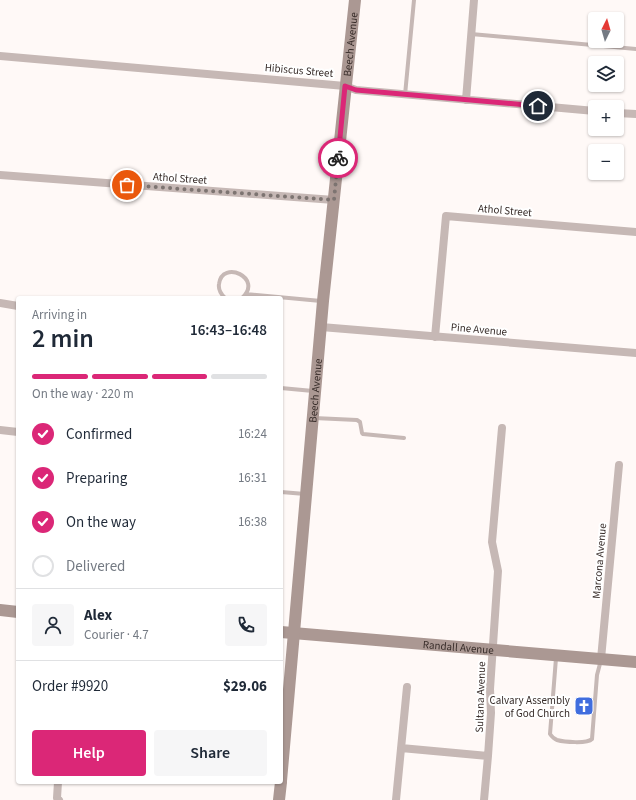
<!DOCTYPE html>
<meta charset="utf-8">
<style>
:root{--surface:#fff;--page:#f6f6f7;--text:#1f2937;--muted:#747a83;--line:#e0e1e3;--accent:#db2777}
body{margin:0;font-family:"Source Sans 3",sans-serif;background:var(--page);color:var(--text);height:100vh;display:flex;flex-direction:column;font-size:15px;white-space:nowrap}
*{box-sizing:border-box;margin:0}
p{font-size:13px;color:var(--muted)}
.icon{flex:none;width:22px;height:22px;fill:none;stroke:currentColor;stroke-width:2;stroke-linecap:round;stroke-linejoin:round}
.map{position:relative;flex:1;overflow:hidden}
.sheet{position:absolute;left:16px;top:296px;width:267px;height:488px;display:flex;flex-direction:column;background:var(--surface);border-radius:4px;box-shadow:0 1px 3px #0004}
.sheet>*{flex:none}
.needle{width:26px;rotate:5deg}
.tools{position:absolute;left:588px;top:12px;display:grid;gap:8px}
.tools a{display:grid;place-items:center;width:36px;height:36px;border-radius:4px;background:var(--surface);box-shadow:0 1px 3px #0004;font-size:20px}
.pin{position:absolute;display:grid;place-items:center;width:34px;height:34px;color:#fff;margin:-17px;border:2px solid #fff;border-radius:50%;box-shadow:0 1px 4px #0007}
.courier{position:absolute;display:grid;place-items:center;width:40px;height:40px;margin:-20px;border:3px solid #db2777;border-radius:50%;background:#fff;color:#222;box-shadow:0 1px 5px #0007}
.headline em{font-style:normal;font-weight:600}
.headline div{display:flex;flex-direction:column-reverse}
.headline{display:flex;align-items:center;justify-content:space-between;height:68px;padding:0 16px}
h1{font-size:26px;font-weight:600;line-height:30px}
.bar{display:grid;grid-template-columns:repeat(4,1fr);gap:6px 4px;align-content:center;height:48px;padding:0 16px}
.bar i{height:5px;border-radius:3px;background:var(--line)}
.bar .on{background:var(--accent)}
.bar p{grid-column:span 4}
.line{display:flex;align-items:center;gap:10px;padding:0 16px;border-top:1px solid var(--line)}
.line div{flex:1}
.round{display:grid;place-items:center;flex:none;width:42px;height:42px;border-radius:4px;background:var(--page)}
ol{padding:0 16px;list-style:none}
li{display:flex;align-items:center;gap:12px;height:44px}
li p{margin-inline-start:auto}
li .icon{padding:4px;border-radius:50%;background:var(--accent);color:#fff;stroke-width:4}
li:last-child{color:var(--muted)}
li i{width:22px;height:22px;border:2px solid var(--line);border-radius:50%}
.cta{display:flex;gap:8px;margin-top:auto;padding:8px 16px}
.cta a{flex:1;height:46px;border-radius:4px;background:var(--accent);color:#fff;font-size:16px;font-weight:600;line-height:46px;text-align:center}
.cta a+a{background:var(--page);color:var(--text)}
.map>svg:first-child{display:block}
.lines{fill:none;stroke-linecap:round;stroke-linejoin:round}
.lane{stroke:#c6b8b5;stroke-width:4}
.street{stroke:#c6b8b5;stroke-width:8}
.secondary{stroke:#ab9893;stroke-width:12}
.done{stroke:#7d7471;stroke-width:4;stroke-dasharray:0 7.2}
.route{stroke:#db2777;stroke-width:5}
.labels{text-anchor:middle;stroke-width:4;stroke-linejoin:round;paint-order:stroke}
.street-label{font-size:11px;fill:#372c29;stroke:#fff}
.poi-label{font-size:11px;fill:#372c29;stroke:#fff;text-anchor:end}
</style>
<div class="map">
<svg width="636" height="800" viewBox="0 0 636 800">
<rect width="100%" height="100%" fill="#fff9f7"/>
<g class="lines">
<path class="lane" d="M471,34L636,49
M405,95L414,0
M246,294L321,301
M225,298C221,294 218,290 219,284C222,259 264,278 242,298
M281,388L313,391
M314,418L357,420L360,422L362,433L363,434L404,438
M281,492L305,494
M556,658L550,734C552,737 554,739 557,740C564,742 587,744 592,739L597,675L601,660"/>
<path class="street" d="M0,56L345,86L356,90L595,111
M466,100L474,0
M617,113L636,114
M0,175L334,200
M0,303L18,306
M321,327L636,353
M435,337L446,216L636,232
M0,430L18,432
M601,659L619,465
M401,748L488,756
M58,782L57,798L59,800
M396,800L407,687
M484,800L488,756L491,713L490,689L498,571L492,542L502,428"/>
<g class="secondary">
<path d="M0,610L18,612"/>
<path id="s1" d="M281,632L636,662"/>
<path id="s2" d="M281,781L323,301L355,0"/>
<path d="M279,800L281,782"/>
</g>
</g>
<g class="lines">
<path class="done" d="M127,185L334,200L338,158"/>
<path class="route" d="M338,158L345,86L356,90L538,106"/>
</g>
<defs>
<g id="church-square" transform="scale(1)"><rect x="-9" y="-9" width="18" height="18" rx="4" fill="#406dde" stroke="#fff"/><path d="M-1.2-6h2.4v3.5h3.3v2.4h-3.3V6h-2.4V-.1h-3.3v-2.4h3.3Z" fill="#fff"/></g>
</defs>
<g fill-rule="evenodd">
<use href="#church-square" x="584" y="706"/>
</g>
<g class="labels">
<g class="street-label">
<text dy="4" stroke="none"><textPath href="#s2" startOffset="740">Beech Avenue</textPath></text>
<text transform="translate(299 70) rotate(5)" y="4">Hibiscus Street</text>
<text transform="translate(180 178) rotate(4)" y="4">Athol Street</text>
<text transform="translate(505 210) rotate(5)" y="4">Athol Street</text>
<text transform="translate(479 329) rotate(5)" y="4">Pine Avenue</text>
<text dy="4" stroke="none"><textPath href="#s2" startOffset="392">Beech Avenue</textPath></text>
<text transform="translate(599 561) rotate(-85)" y="4">Marcona Avenue</text>
<text dy="4" stroke="none"><textPath href="#s1" startOffset="178">Randall Avenue</textPath></text>
<text transform="translate(480 697) rotate(-88)" y="4">Sultana Avenue</text>
</g>
<g class="poi-label">
<text x="570" y="704">Calvary Assembly<tspan x="570" dy="13">of God Church</tspan></text>
</g>
</g>
</svg>
<div class="tools">
<a><svg class="needle" viewBox="-14 -14 28 28"><path d="M0-13l5 13h-10z" fill="#e53935"/><path d="M0 13l5-13h-10z" fill="#747a83"/></svg></a>
<a><svg class="icon" aria-label="layers" viewBox="0 0 24 24"><path d="M12 4l9 5-9 5-9-5zM3 14l9 5 9-5"/></svg></a>
<a>+</a>
<a>−</a>
</div>
<div class="pin" style="left:127px;top:185px;background:#ea580c"><svg class="icon" aria-label="bag" viewBox="0 0 24 24"><path d="M5 8h14l-1 12H6zM9 8a3 3 0 0 1 6 0"/></svg></div>
<div class="pin" style="left:538px;top:106px;background:#1f2937"><svg class="icon" aria-label="home" viewBox="0 0 24 24"><path d="M3 11l9-7 9 7M6 9v11h12V9"/></svg></div>
<div class="courier" style="left:338px;top:158px"><svg class="icon" aria-label="bike" viewBox="0 0 24 24"><circle cx="6" cy="16" r="4"/><circle cx="18" cy="16" r="4"/><path d="M6 16l4-8h5l3 8M10 8l3 8H6M13 5h3"/></svg></div>
<section class="sheet">
<div class="headline"><div><h1>2 min</h1><p>Arriving in</p></div><em>16:43–16:48</em></div>
<div class="bar"><i class="on"></i><i class="on"></i><i class="on"></i><i></i><p>On the way · 220 m</p></div>
<ol>
<li><svg class="icon" aria-label="check" viewBox="0 0 24 24"><path d="M5 12l5 5 9-10"/></svg>Confirmed<p>16:24</p></li>
<li><svg class="icon" aria-label="check" viewBox="0 0 24 24"><path d="M5 12l5 5 9-10"/></svg>Preparing<p>16:31</p></li>
<li><svg class="icon" aria-label="check" viewBox="0 0 24 24"><path d="M5 12l5 5 9-10"/></svg>On the way<p>16:38</p></li>
<li><i></i>Delivered</li>
</ol>
<div class="line" style="height:72px"><a class="round"><svg class="icon" aria-label="person" viewBox="0 0 24 24"><circle cx="12" cy="8" r="4"/><path d="M4 21q1-7 8-7t8 7"/></svg></a><div><b>Alex</b><p>Courier · 4.7</p></div><a class="round"><svg class="icon" aria-label="phone" viewBox="0 0 24 24"><path d="M5 4h4l2 5-3 2q2 4 5 5l2-3 5 2v4C11 20 4 13 5 4z"/></svg></a></div>
<div class="line" style="height:52px"><div>Order #9920</div><b>$29.06</b></div>
<div class="cta"><a>Help</a><a>Share</a></div>
</section>
</div>
